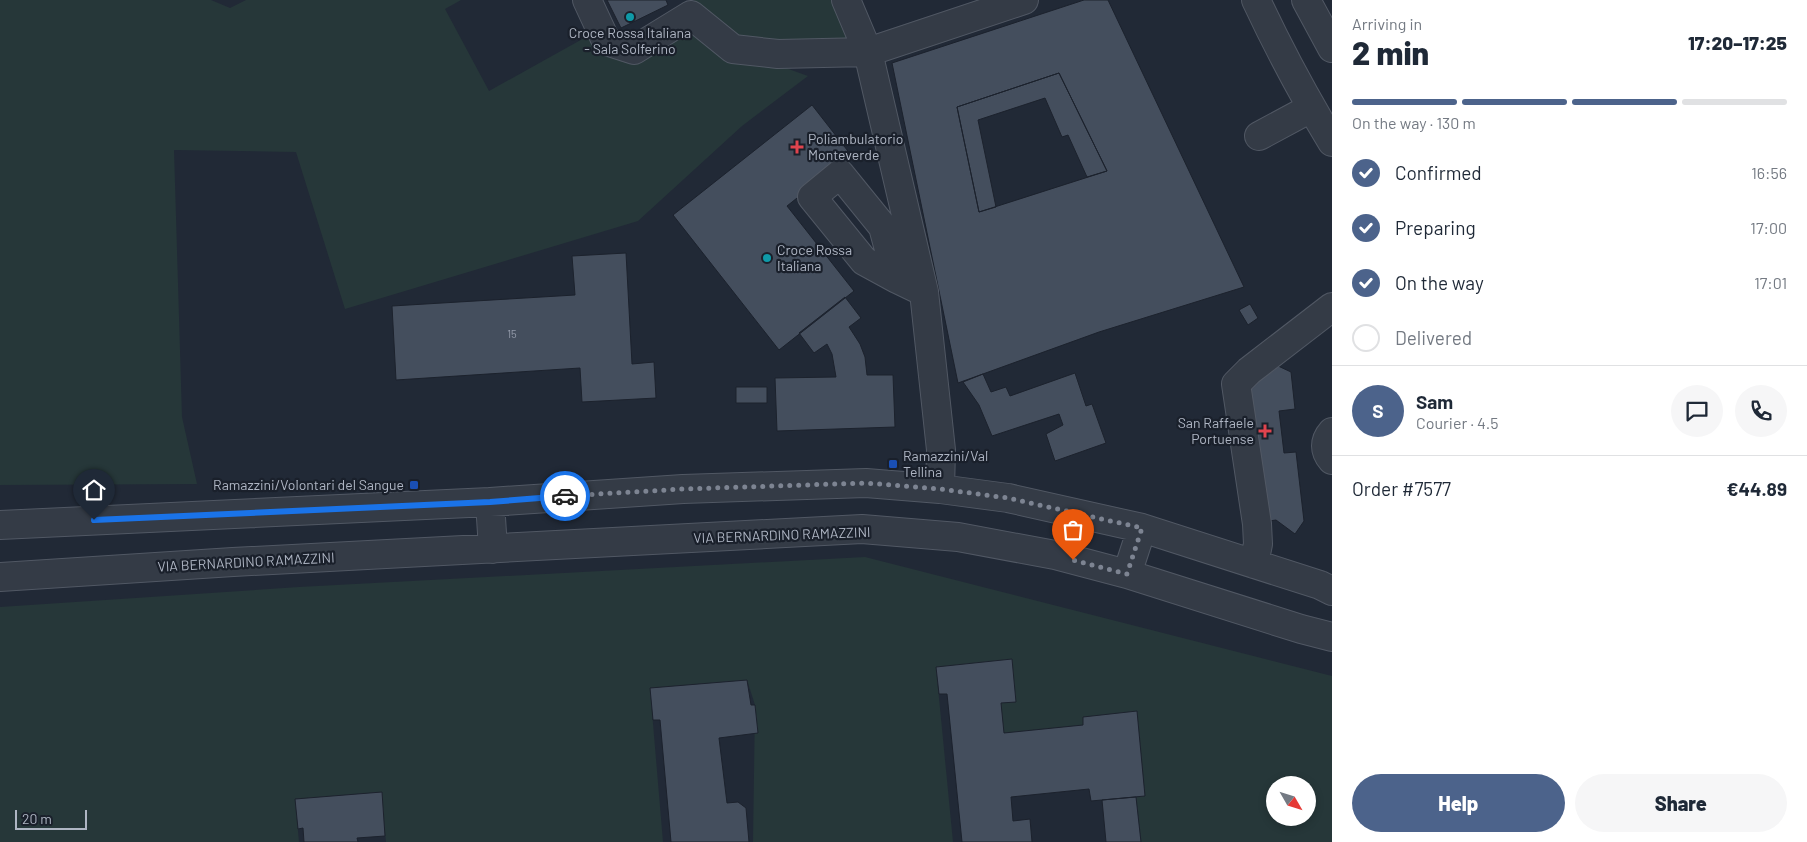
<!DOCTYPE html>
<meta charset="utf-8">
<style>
:root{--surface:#fff;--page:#f6f6f7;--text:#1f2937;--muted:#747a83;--line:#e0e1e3;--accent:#4c638b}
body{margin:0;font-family:Barlow,sans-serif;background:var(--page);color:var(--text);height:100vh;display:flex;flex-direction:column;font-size:19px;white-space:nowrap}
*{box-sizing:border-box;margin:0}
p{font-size:16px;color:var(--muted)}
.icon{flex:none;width:28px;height:28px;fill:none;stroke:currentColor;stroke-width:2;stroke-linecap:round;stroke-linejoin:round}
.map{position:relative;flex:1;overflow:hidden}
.drawer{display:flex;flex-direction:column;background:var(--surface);width:475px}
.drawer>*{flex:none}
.needle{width:32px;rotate:129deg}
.tools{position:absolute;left:1266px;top:776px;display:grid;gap:10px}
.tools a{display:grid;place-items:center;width:50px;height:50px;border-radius:50%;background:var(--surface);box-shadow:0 2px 8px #0003;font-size:25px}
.scale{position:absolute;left:15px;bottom:12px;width:72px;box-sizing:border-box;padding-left:5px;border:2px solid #aeb5c3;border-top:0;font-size:14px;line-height:18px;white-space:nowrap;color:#aeb5c3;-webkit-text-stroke:4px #1a202b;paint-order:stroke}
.pin{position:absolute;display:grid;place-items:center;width:42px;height:42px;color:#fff;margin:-51px -21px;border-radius:50% 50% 50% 0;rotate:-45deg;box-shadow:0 0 5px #0007}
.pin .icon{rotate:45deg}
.courier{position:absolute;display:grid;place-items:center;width:50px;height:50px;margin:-25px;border:4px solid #1a73e8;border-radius:50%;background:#fff;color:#222;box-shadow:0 1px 6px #0007}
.headline em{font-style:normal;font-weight:800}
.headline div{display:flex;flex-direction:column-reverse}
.headline{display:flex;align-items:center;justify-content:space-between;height:85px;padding:0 20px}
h1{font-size:32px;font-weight:800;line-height:38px}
.bar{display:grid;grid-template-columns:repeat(4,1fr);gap:8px 5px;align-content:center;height:60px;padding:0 20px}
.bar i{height:6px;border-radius:4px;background:var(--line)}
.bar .on{background:var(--accent)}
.bar p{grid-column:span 4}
.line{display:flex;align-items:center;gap:12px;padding:0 20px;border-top:1px solid var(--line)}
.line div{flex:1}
.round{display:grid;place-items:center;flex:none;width:52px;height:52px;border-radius:26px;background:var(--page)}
ol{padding:0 20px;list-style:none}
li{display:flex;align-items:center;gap:15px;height:55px}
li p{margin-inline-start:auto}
li .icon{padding:5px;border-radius:50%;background:var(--accent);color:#fff;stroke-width:4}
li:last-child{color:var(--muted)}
li i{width:28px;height:28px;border:2px solid var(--line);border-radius:50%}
.primary-button{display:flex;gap:10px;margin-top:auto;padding:10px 20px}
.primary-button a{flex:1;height:58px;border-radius:30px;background:var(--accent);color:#fff;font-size:20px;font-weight:800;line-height:58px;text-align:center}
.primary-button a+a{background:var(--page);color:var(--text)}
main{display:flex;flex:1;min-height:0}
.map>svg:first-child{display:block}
.green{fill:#263739;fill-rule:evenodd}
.building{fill:#444e5d;stroke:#1c222d;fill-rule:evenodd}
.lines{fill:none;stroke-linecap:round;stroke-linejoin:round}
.minor-casing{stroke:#515864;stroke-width:30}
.minor{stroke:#343b46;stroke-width:28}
.done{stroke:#7d8492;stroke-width:5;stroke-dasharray:0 9}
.route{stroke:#1a73e8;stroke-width:6}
.culture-dot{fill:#0f9aa8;stroke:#1a202b;stroke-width:2}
.health-dot{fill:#e0444e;stroke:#1a202b;stroke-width:2}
.transit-dot{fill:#1a4fb4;stroke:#1a202b;stroke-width:2}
.labels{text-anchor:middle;stroke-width:4.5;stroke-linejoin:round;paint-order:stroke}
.number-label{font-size:11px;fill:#949baa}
.poi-label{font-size:14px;fill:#aeb5c3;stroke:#1a202b;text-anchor:start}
.street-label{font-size:14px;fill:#aeb5c3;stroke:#1a202b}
</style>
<main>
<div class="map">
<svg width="1332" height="842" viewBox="0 0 1332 842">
<rect width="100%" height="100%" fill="#212936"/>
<path class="green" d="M0,0H211L230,8L246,0H461L445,9L489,91L586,37L606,41L634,50L691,15L733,49L808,76L742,126L638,221L345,309L296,152L174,150L182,417L197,484L0,485Z
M694,0H836L852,38L778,44L738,40L698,7Z
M865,557L1332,676V842H1141L1136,797L1145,795L1137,712L1083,717V725L1004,733L1001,703L1016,702L936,667L953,842H753L755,705L747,680L650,688L663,842H386L381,792L295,799L299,842H0V607L299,587ZM1275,785H1308V818H1275Z"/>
<path class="building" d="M607,0H666L668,5L621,28Z
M1084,0H1108L1244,287L1099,332L958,383L892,63ZM1059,73L1107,171L979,212L957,107Z
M1059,73L1107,171L1087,177L1068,135L1062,137L1045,98L978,120L996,207L979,212L957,107Z
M812,105L851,155L787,206L854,291L779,350L673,215Z
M626,253L632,364L654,362L656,398L582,402L580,368L396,380L392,306L575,295L572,256Z
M845,297L861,318L849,327L860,344L865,357L867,375H893L895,427L777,431L775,378L836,377L832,354L827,344L814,353L799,333Z
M1250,304L1258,318L1248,325L1239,310Z
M1276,365L1291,372L1295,409L1279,411L1284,453L1296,452L1304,521L1295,534L1276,520L1262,522L1243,386Z
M1075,373L1086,406L1092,404L1106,443L1055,461L1046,434L1063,425L1059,414L992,436L979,405L963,382L983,374L991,392L1006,387L1010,396Z
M736,387H767V403H736Z
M1012,659L1016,702L1001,703L1004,733L1083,725V717L1137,711L1145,796L1091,801L1089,789L1011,797L1013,821L1030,819L1032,842H962L947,694H939L936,667Z
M747,680L751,705H755L758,733L719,738L727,803L738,802L746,808L749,842H671L660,720H653L650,688Z
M382,792L385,836L357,838L358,842H304L303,828L298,829L295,799Z
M1136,797L1141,842H1106L1102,800Z"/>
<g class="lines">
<g class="minor-casing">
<path id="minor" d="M587,0L606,41L634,50L691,15L733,49L778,54L868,52L1024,0
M846,0L868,52L924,292L941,450L940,489
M1256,0C1279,49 1304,96 1332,142
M1306,0L1332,48
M1259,136L1311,108
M897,279L864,261L812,197L840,174L883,227L897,279L924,292
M1332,432C1324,441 1324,451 1332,460
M490,502L493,549
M0,525L490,502L683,489L866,483L940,489L1008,498L1142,528L1320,585L1332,591
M1254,564L1258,544L1257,524L1236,384L1249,371L1332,307
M1127,574L1142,528
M0,577L233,562L862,529L958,537L1055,555L1127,574L1301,629L1332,637"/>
</g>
<use href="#minor" class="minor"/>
</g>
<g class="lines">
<path class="done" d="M565,496L683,489L866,483L940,489L1008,498L1142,528L1127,574L1073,560"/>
<path class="route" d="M94,520L490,502L565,496"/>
</g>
<g class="culture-dot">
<circle cx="630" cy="17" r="5"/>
<circle cx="767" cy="258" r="5"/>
</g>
<g class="health-dot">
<path d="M794.5 139.5h5v5h5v5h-5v5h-5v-5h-5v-5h5z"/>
<path d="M1262.5 423.5h5v5h5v5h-5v5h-5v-5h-5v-5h5z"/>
</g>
<g class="transit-dot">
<rect x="888" y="459" width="10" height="10" rx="2.5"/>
<rect x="409" y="480" width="10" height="10" rx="2.5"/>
</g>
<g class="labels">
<g class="number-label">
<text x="512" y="338">15</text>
</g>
<g class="poi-label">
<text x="630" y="38" text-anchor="middle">Croce Rossa Italiana<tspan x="630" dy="16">- Sala Solferino</tspan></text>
<text x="808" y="144">Poliambulatorio<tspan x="808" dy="16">Monteverde</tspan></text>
<text x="777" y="255">Croce Rossa<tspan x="777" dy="16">Italiana</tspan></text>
<text x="1254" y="428" text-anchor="end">San Raffaele<tspan x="1254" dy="16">Portuense</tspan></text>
<text x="903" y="461">Ramazzini/Val<tspan x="903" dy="16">Tellina</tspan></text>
<text x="404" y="490" text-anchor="end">Ramazzini/Volontari del Sangue</text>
</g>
<g class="street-label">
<text transform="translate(782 535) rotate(-2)" y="5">VIA BERNARDINO RAMAZZINI</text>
<text transform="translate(246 562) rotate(-3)" y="5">VIA BERNARDINO RAMAZZINI</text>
</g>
</g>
</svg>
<div class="tools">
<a><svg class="needle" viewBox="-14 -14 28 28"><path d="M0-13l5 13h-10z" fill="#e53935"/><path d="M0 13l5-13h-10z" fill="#747a83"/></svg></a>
</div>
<div class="scale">20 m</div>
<div class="pin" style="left:1073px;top:560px;background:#ea580c"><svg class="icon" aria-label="bag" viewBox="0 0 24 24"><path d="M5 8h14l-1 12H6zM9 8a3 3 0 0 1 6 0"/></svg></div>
<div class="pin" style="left:94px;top:520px;background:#1f2937"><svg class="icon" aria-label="home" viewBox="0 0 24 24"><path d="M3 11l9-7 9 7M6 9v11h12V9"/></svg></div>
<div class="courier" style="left:565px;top:496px"><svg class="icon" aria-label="car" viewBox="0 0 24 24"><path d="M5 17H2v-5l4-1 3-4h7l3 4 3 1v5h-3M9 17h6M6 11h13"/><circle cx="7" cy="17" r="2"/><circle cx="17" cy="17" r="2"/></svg></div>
</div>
<section class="drawer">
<div class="headline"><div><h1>2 min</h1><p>Arriving in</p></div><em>17:20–17:25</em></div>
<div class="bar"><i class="on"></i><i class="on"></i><i class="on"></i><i></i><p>On the way · 130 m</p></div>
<ol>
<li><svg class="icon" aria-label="check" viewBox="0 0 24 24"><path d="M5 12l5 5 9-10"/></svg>Confirmed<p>16:56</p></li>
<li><svg class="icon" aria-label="check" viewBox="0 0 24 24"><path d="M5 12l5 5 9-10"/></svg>Preparing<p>17:00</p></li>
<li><svg class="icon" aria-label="check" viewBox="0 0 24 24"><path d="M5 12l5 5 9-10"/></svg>On the way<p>17:01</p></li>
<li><i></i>Delivered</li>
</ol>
<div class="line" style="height:90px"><b class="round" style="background:var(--accent);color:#fff">S</b><div><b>Sam</b><p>Courier · 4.5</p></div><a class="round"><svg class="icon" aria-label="chat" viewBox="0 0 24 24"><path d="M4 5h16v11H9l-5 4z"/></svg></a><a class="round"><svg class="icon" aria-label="phone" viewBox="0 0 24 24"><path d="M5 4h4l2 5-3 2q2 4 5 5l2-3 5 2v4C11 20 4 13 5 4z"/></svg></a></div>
<div class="line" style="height:65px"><div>Order #7577</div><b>€44.89</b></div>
<div class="primary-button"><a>Help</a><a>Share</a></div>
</section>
</main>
